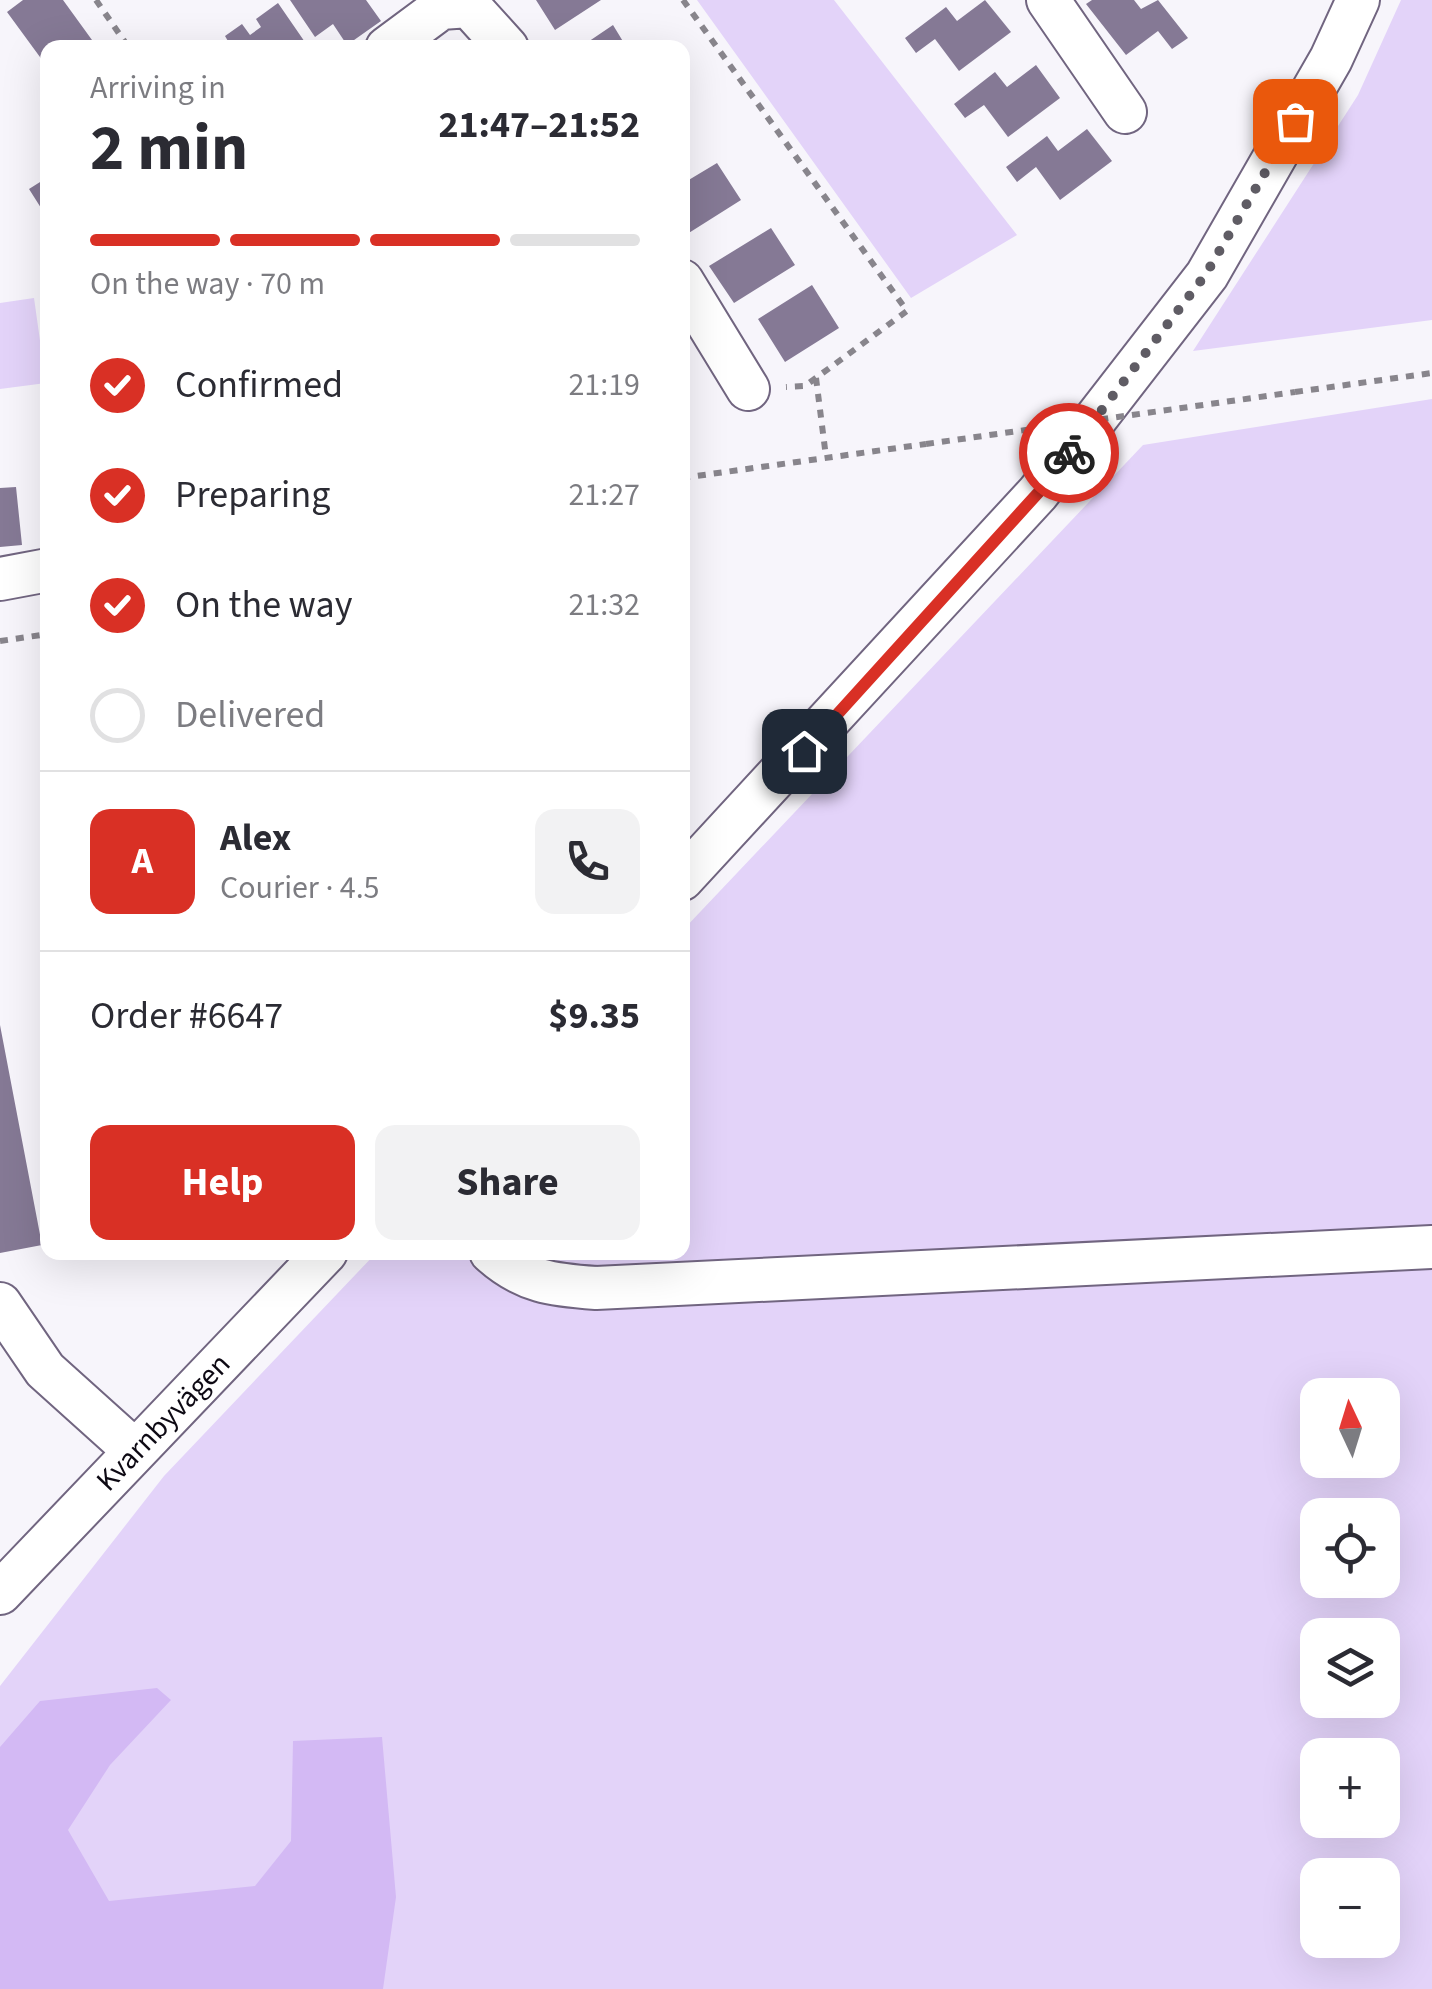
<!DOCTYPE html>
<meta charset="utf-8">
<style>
:root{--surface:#fff;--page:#f2f2f3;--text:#2b2b33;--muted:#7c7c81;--line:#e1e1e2;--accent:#d93025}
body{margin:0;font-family:"Source Sans 3",sans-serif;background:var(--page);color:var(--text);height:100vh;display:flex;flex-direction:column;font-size:38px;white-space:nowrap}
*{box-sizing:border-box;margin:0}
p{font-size:32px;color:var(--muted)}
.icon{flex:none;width:55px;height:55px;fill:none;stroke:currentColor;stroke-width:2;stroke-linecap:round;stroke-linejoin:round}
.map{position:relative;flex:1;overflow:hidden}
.drawer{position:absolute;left:40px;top:40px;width:650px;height:1220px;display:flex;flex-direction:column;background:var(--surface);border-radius:20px;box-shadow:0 10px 40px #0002}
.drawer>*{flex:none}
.needle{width:65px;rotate:356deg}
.controls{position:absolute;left:1300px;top:1378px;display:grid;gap:20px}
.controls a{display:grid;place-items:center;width:100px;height:100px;border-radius:20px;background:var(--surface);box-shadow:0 10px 40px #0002;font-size:50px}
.pin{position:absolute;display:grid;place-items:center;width:85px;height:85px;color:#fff;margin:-42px;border-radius:20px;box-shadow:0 5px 15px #0006}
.courier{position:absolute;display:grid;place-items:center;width:100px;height:100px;margin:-50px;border:8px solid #d93025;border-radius:50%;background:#fff;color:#222;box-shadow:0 2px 12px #0007}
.head em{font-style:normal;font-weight:700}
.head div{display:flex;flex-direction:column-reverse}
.head{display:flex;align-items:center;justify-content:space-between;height:170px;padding:0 50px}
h1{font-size:65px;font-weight:700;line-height:75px}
.bar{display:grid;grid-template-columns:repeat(4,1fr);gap:15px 10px;align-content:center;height:120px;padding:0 50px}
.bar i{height:12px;border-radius:8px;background:var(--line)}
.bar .selected{background:var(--accent)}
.bar p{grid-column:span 4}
.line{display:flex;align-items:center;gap:25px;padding:0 50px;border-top:2px solid var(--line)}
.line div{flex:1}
.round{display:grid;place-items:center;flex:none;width:105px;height:105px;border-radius:20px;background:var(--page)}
ol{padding:0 50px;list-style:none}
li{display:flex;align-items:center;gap:30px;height:110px}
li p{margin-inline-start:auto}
li .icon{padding:10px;border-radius:50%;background:var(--accent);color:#fff;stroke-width:4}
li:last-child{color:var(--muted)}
li i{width:55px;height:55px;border:5px solid var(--line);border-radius:50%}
.cta{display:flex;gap:20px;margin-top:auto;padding:20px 50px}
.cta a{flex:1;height:115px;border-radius:20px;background:var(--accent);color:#fff;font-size:40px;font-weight:700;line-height:115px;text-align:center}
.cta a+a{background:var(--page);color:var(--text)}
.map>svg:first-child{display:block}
.green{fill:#e3d3f9;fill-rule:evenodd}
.water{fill:#d3b9f4}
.building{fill:#857995}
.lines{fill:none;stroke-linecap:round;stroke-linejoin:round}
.minor-casing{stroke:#716580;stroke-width:46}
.path{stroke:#88858c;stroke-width:6;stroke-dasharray:8 8;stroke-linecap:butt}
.minor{stroke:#fff;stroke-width:42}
.path-bridge{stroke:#88858c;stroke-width:6;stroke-dasharray:8 8;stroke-linecap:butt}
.done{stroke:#5f5c64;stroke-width:10;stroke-dasharray:0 18}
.route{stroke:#d93025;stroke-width:12}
.labels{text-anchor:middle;stroke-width:8;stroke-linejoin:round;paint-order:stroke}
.street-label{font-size:30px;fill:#0d0913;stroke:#fff}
</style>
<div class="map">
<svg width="1432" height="1989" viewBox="0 0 1432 1989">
<rect width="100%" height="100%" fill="#f7f5fb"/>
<path class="green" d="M697,0H834L1017,235L911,298Z
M1401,0H1432V320L1193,351L1358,95Z
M34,298L46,383L0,389V303Z
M1432,399V1989H0V1686L164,1476L376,1253L682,1252L683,930L1143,445ZM1318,1395H1382V1460H1318ZM1318,1515H1382V1580H1318ZM1318,1635H1382V1700H1318ZM1318,1755H1382V1820H1318ZM1318,1875H1382V1940H1318Z"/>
<path class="water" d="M157,1688L171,1700L110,1765L68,1830L109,1901L255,1886L291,1841L293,1741L382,1737L396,1897L383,1989H0V1747L40,1701Z"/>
<path class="building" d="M23,0H63L92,40L82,48H48V68L7,12Z
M290,0H366L381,21L347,45L333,24L315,37Z
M536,0H601L555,30Z
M985,0L1011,32L959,71L935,39L916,53L905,38L946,7L957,21Z
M1092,0H1134L1141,9L1158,0L1188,38L1172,49L1158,31L1126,55L1086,4Z
M278,3L309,48H232L225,36L242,24L250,35L261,27L256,19Z
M613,25L627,48H579Z
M1036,65L1060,98L1008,137L984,105L965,118L954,104L995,72L1007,87Z
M1087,129L1112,161L1060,200L1036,167L1017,182L1006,167L1047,136L1058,151Z
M717,163L741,200L684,236L682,184Z
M48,177V219L29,189Z
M771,228L795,265L734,303L709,266Z
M812,285L839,328L785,362L758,319Z
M16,487L22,545L0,547V488Z
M0,1025L42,1245L0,1253Z"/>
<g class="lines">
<g class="minor-casing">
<path id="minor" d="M1048,0L1125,112
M387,48L441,8L469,6L507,48
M682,281L748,389
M0,579L48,570
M682,879L1038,493L1207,275L1331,59L1358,0
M491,1252C524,1282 553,1285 596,1288L1432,1247
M0,1304L45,1370L135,1451
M0,1593L326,1252"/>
</g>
<path class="path" d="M96,0L129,48
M683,0L907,311L805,386L786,387
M816,378L826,457
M1295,392L1432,373
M682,478L926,444
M0,641L48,634"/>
<use href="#minor" class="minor"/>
<path class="path-bridge" d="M926,444L1295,392"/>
</g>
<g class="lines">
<path class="done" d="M1069,453L1206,274L1295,121"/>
<path class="route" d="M804,751L1038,493L1069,453"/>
</g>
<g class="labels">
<g class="street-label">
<text transform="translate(163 1422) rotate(-46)" y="10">Kvarnbyvägen</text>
</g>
</g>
</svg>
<div class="controls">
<a><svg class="needle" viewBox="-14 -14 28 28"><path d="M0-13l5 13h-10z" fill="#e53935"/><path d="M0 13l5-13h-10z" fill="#7c7c81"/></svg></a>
<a><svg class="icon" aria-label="locate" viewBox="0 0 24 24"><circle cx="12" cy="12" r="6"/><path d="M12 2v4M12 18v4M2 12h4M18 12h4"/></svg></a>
<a><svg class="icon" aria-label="layers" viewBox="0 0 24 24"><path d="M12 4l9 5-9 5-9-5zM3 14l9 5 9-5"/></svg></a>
<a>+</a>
<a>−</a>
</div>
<div class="pin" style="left:1295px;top:121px;background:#ea580c"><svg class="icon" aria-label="bag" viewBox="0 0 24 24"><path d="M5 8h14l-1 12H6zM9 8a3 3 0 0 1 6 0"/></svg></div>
<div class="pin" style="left:804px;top:751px;background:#1f2937"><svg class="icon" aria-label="home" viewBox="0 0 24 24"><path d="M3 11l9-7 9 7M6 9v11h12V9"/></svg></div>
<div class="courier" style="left:1069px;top:453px"><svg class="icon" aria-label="bike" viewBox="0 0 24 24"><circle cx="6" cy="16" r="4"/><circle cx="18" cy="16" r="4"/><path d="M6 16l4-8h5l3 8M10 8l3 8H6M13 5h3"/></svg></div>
<section class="drawer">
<div class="head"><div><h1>2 min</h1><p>Arriving in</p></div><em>21:47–21:52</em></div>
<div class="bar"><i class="selected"></i><i class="selected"></i><i class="selected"></i><i></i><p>On the way · 70 m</p></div>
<ol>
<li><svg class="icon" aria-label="check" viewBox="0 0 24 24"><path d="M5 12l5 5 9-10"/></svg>Confirmed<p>21:19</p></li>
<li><svg class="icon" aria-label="check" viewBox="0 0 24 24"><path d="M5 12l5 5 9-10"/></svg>Preparing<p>21:27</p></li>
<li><svg class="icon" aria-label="check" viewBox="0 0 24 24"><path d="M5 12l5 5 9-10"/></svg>On the way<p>21:32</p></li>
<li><i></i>Delivered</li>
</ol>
<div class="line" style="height:180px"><b class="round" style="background:var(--accent);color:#fff">A</b><div><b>Alex</b><p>Courier · 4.5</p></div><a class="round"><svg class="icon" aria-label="phone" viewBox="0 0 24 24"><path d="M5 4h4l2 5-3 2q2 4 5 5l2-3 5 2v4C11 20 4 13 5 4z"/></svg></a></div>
<div class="line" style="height:130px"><div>Order #6647</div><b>$9.35</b></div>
<div class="cta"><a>Help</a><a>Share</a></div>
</section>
</div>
